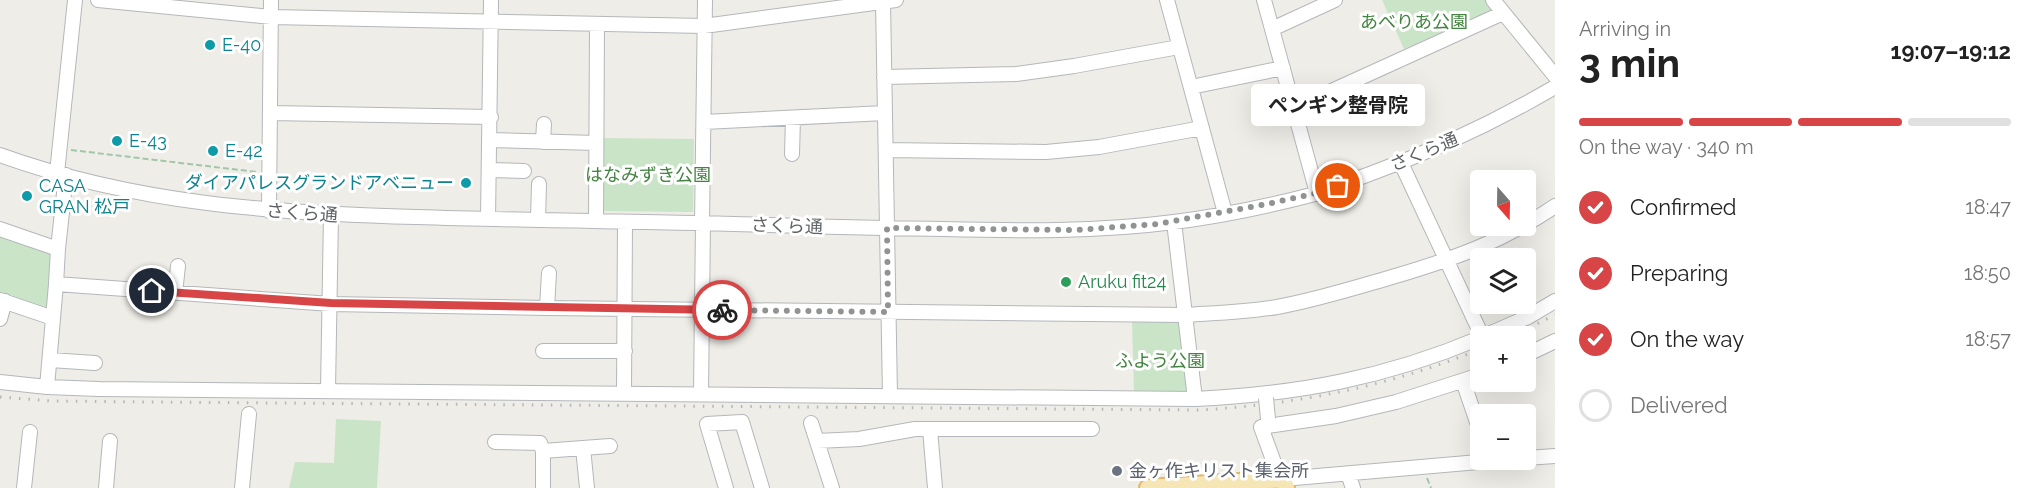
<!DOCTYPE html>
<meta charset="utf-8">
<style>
:root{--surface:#fff;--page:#f2f2f2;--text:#222;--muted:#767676;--line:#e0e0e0;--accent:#d84547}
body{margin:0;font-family:Raleway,"Noto Sans JP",sans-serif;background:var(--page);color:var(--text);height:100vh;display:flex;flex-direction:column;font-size:22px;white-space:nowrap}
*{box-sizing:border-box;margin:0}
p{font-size:20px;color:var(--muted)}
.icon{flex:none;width:33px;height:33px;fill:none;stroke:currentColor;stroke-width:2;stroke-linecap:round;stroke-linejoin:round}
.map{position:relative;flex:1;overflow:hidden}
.side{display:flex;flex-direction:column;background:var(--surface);width:480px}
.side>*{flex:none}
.needle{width:39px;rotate:160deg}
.fabs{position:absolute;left:1470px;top:170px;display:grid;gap:12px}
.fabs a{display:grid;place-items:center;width:66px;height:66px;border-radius:6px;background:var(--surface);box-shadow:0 6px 24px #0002;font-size:30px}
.pin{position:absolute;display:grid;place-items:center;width:51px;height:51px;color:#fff;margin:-26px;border:3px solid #fff;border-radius:50%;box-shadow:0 2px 6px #0007}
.courier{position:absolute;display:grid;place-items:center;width:60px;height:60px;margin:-30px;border:4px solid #d84547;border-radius:50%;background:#fff;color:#222;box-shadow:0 2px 8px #0007}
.bubble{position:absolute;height:42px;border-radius:6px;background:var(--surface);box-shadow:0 6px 24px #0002;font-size:20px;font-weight:700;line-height:42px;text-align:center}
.headline em{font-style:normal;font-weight:700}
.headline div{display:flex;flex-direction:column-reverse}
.headline{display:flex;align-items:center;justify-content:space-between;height:102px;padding:0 24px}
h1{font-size:39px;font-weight:700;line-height:45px}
.bar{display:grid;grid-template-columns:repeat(4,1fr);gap:9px 6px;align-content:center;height:72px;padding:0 24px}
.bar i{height:8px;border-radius:4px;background:var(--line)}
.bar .selected{background:var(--accent)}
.bar p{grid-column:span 4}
ol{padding:0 24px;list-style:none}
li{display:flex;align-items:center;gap:18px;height:66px}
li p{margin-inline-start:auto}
li .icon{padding:6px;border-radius:50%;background:var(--accent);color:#fff;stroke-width:4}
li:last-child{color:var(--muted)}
li i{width:33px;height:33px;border:3px solid var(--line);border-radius:50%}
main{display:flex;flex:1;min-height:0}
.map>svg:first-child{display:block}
.green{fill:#cae4c7}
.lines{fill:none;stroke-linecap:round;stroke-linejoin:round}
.minor-casing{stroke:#b4b7ba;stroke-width:16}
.major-casing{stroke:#e3b76c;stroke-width:20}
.path{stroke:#a2c6a9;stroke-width:2;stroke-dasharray:6 3;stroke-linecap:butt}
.minor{stroke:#fff;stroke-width:14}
.major{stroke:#f7e6b5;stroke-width:16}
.rail{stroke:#b5b6b6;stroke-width:3;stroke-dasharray:1.5 8;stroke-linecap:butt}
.minor-bridge-casing{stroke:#b4b7ba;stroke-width:16;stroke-linecap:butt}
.minor-bridge{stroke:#fff;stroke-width:14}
.done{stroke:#919393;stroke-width:6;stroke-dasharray:0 10.8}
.route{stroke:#d84547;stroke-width:8}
.culture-dot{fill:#0f9aa8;stroke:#fff;stroke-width:2}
.leisure-dot{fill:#2e9e5b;stroke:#fff;stroke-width:2}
.worship-dot{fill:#6b7280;stroke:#fff;stroke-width:2}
.labels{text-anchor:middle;stroke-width:6;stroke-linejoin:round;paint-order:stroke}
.park-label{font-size:18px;fill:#438440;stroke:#fff}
.culture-label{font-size:18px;fill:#0d838f;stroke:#fff;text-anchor:start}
.street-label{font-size:18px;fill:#5f6366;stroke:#fff}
.leisure-label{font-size:18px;fill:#27864d;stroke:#fff;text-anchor:start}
.worship-label{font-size:18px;fill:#5b616d;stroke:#fff;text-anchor:start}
</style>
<main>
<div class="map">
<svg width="1555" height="488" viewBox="0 0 1555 488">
<rect width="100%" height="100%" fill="#efede7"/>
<path class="green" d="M1382,0H1486L1495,11L1404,49Z
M601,138L694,139L693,212L602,211Z
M0,235L51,252L50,307L46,310L0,295Z
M1181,319L1189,392H1134L1132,320Z
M336,419L381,421L377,488H289L295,462L334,463Z"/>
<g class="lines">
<g class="minor-casing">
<path id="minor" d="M98,0L271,17L704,26L896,0
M1167,0L1225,213
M1264,0L1317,193
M1493,0L1555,76
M883,2L890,396
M1272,29L1335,0
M884,77L1016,74L1074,66L1179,47
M1191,87L1283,68
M1294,108L1503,13
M270,113L491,117
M704,122L885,113
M490,140L596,143
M543,142L544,124
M886,150L1046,152L1099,147L1202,128
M792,154L793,118
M0,155C136,204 274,213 416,217C509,220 603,221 696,223C778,225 860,228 943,229C1020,231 1097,232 1174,222C1221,216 1269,206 1315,194C1333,189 1350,181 1367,175C1433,151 1495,122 1555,87
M1401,163L1482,336
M489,170L524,171
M57,173L75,0
M269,211L271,0
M488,219L491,0
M538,220L539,184
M596,221L597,25
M1174,222L1195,399
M702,223L705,0
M0,229L58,249L56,284L331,304L547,308L1186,315C1216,313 1247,312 1277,307C1316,300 1354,288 1392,277C1453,259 1502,242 1555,206
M58,249L66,175
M175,293L178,266
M0,300L53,318
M547,308L549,273
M0,319L5,301
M1484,336L1528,317L1555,301
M543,351H625
M1526,355L1555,341
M50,360L95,363
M1463,381L1480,431
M0,382L47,387L99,389L1195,399C1298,394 1385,378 1480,338
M47,387L56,284
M328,390L331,215
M624,393L625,222
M701,393L703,223
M811,423L832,488
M930,429L935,488
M817,441L859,439L915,429H1092
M495,442L540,443L543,451
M583,448L610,446
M1526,458L1555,456
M1348,474L1353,488
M1280,479L1261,427L1336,416L1396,402L1480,375
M1283,479L1513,459
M24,488L30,432
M106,488L110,441
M242,488L249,414
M543,488V451L583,448L587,488
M726,488L707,424L742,422L762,488"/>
</g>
<g class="major-casing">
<path id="major" d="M1148,488L1283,479L1286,488"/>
</g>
<path class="path" d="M71,150L257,172
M1427,478L1431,488"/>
<use href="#minor" class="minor"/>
<use href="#major" class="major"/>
<path class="rail" d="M1512,336L1555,315
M0,397L52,401L147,402L1201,410C1298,404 1391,386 1480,349"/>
<g class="minor-bridge-casing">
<path id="minor-bridge" d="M1266,398L1268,419"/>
</g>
<use href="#minor-bridge" class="minor-bridge"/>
</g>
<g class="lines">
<path class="done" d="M722,310L888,312L887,228L1076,230L1157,224L1267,204L1317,193L1338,186"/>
<path class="route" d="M152,291L331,303L722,310"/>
</g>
<g class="culture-dot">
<circle cx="210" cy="45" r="6"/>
<circle cx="117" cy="141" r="6"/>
<circle cx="213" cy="151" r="6"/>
<circle cx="466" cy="183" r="6"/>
<circle cx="27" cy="196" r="6"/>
</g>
<circle class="leisure-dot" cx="1066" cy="282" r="6"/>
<circle class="worship-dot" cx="1117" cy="471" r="6"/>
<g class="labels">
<g class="park-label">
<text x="1414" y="28">あべりあ公園</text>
<text x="648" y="181">はなみずき公園</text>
<text x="1160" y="367">ふよう公園</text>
</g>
<g class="culture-label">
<text x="222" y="51">E-40</text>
<text x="129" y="147">E-43</text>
<text x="225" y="157">E-42</text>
<text x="454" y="189" text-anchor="end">ダイアパレスグランドアベニュー</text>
<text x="39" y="192">CASA<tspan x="39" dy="21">GRAN 松戸</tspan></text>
</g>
<g class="street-label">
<text transform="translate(1424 152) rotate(-23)" y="6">さくら通</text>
<text transform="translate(302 213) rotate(4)" y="6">さくら通</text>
<text transform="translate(787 226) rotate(2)" y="6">さくら通</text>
</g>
<g class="leisure-label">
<text x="1078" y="288">Aruku fit24</text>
</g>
<g class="worship-label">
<text x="1129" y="477">金ヶ作キリスト集会所</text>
</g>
</g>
</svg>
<div class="fabs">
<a><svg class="needle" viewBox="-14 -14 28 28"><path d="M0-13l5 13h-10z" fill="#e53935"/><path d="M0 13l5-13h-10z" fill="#767676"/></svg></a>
<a><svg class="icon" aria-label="layers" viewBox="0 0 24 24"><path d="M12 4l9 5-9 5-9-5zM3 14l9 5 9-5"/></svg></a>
<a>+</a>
<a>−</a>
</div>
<div class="pin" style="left:1338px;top:186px;background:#ea580c"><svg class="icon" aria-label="bag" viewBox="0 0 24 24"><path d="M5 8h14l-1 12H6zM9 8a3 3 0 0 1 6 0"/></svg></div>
<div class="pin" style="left:152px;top:291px;background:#1f2937"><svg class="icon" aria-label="home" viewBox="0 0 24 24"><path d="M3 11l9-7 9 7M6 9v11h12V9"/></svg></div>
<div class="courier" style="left:722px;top:310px"><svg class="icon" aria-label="bike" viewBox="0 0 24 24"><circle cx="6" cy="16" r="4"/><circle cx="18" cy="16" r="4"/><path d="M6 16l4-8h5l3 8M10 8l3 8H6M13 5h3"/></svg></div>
<div class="bubble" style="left:1251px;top:84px;width:174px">ペンギン整骨院</div>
</div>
<section class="side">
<div class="headline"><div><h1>3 min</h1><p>Arriving in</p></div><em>19:07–19:12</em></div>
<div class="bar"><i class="selected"></i><i class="selected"></i><i class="selected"></i><i></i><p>On the way · 340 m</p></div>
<ol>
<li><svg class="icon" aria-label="check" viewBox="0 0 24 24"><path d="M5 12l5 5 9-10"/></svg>Confirmed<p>18:47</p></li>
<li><svg class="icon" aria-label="check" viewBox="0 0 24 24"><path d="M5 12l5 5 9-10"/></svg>Preparing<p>18:50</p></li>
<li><svg class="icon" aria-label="check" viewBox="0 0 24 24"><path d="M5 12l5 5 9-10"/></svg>On the way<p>18:57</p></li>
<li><i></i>Delivered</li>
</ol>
</section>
</main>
